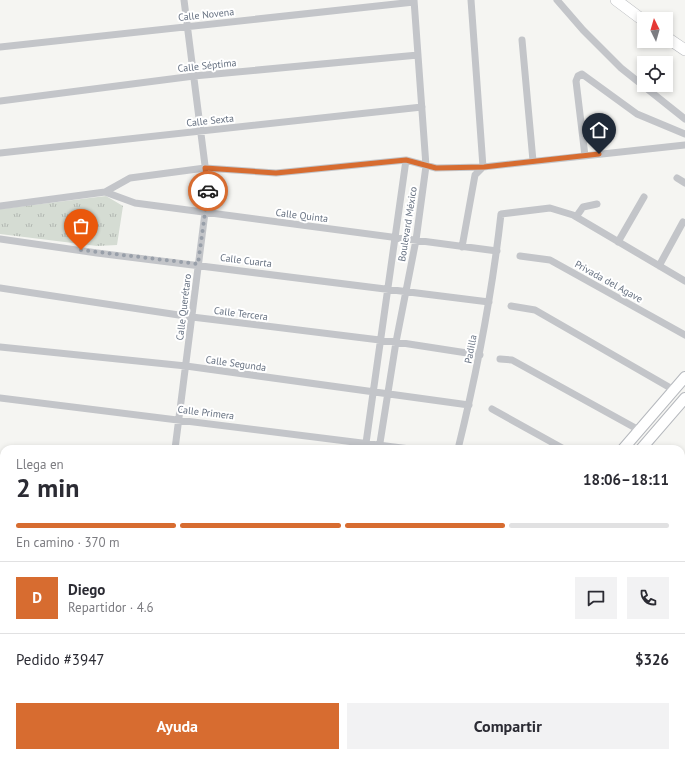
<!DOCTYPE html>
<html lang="es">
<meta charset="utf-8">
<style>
:root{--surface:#fff;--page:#f2f2f3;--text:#2b2b33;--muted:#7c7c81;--line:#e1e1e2;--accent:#d76c30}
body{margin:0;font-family:"PT Sans",sans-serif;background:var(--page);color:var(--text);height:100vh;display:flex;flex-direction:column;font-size:15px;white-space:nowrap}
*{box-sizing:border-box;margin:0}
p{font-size:13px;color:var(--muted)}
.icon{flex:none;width:22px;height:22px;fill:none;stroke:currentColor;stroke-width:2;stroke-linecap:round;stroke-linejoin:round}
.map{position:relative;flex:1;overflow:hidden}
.details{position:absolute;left:0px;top:445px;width:685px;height:312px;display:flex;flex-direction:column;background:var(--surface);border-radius:12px 12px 0 0;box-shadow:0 2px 6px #0003}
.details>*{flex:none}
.needle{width:26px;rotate:355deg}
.fabs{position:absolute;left:637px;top:12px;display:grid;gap:8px}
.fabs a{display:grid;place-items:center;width:36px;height:36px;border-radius:0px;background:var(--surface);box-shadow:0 2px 6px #0003;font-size:20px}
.pin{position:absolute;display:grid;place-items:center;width:34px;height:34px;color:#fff;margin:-41px -17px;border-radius:50% 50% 50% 0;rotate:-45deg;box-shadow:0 0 4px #0007}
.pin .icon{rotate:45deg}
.courier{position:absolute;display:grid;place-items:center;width:40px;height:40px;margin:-20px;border:3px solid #d76c30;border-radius:50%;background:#fff;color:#222;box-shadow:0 1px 5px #0007}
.headline em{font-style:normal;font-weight:700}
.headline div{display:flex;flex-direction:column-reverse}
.headline{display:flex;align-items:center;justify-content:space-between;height:68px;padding:0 16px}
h1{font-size:26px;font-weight:700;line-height:30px}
.bar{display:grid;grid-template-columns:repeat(4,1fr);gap:6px 4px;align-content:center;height:48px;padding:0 16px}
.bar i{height:5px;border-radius:3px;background:var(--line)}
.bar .current{background:var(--accent)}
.bar p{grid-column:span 4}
.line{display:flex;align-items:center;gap:10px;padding:0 16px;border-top:1px solid var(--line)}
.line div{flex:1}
.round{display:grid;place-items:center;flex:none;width:42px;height:42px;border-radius:0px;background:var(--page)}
.primary-button{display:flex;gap:8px;margin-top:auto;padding:8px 16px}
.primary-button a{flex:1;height:46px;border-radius:0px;background:var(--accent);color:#fff;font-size:16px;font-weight:700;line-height:46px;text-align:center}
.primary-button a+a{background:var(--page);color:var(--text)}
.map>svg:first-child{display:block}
.grass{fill:url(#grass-tufts)}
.garden{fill:#d5dcd3}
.building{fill:#a9aeb5;stroke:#767a7f}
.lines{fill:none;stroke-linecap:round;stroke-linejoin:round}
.secondary-casing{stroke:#b5b8bd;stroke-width:12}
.primary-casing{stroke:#b6b8bc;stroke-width:12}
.street{stroke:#c3c5c9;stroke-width:7}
.secondary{stroke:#fff;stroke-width:10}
.primary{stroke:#fff;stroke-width:11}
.done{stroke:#989fa9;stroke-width:4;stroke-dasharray:0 7.2}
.route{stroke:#d76c30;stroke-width:5}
.labels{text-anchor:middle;stroke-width:4;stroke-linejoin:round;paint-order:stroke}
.street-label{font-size:10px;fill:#667181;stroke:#fff}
</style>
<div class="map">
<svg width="685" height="757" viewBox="0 0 685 757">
<defs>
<pattern id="grass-tufts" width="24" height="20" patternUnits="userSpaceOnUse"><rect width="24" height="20" fill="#d5dcd3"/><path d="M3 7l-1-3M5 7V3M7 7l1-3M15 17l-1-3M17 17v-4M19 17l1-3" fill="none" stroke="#b1b7b1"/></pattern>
</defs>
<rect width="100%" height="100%" fill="#f5f5f2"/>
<path class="grass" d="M106,196L123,206L117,245L97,246L0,234V209Z
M320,753H459L454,757H319Z"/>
<path class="garden" d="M82,202L98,205L96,239L78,234Z"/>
<path class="building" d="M681,662H685V757H678V753H681Z"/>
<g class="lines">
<g class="secondary-casing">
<path id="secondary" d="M623,449L685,377
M641,449L685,398
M631,753V757"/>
</g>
<g class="primary-casing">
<path id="primary" d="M616,0L644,21
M666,37L685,50"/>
</g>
<path class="street" d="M557,0L583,30L621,68L685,119
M522,40L533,161
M0,47L414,2
M0,101L194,76L418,55
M0,153L422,107
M585,156L576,81L578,76L582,74L637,114L685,134
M677,178L685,183
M105,192L135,203L497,251
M0,206L105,192L130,178L205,168L276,173L406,160L436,168L483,167L685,145
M576,217L583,207L597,204
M0,239L97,253L489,302
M618,242L644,197
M462,247L475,175L483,167L471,0
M520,256L550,260L685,335
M659,266L683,222
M0,288L192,317L396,342L480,355
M511,306L535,310L674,390
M0,347L186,366L469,405
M500,359L512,360L639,430
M0,398L410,449
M492,409L564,449
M175,449L208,189L184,0
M368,449L366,443L406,160
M379,449L396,342L416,240L426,166L414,0
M458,449C477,372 492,294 501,214L550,208L573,215L685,281
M0,595H4
M0,646H4
M119,753L120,757
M491,753V757
M538,753L539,757
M585,753V757
M142,757L184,753
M314,757L315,753
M473,757L477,753"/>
<use href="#secondary" class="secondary"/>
<use href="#primary" class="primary"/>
</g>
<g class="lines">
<path class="done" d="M81,250L198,264L208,191"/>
<path class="route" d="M208,191L205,168L276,173L406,160L436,168L484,167L599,154"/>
</g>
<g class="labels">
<g class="street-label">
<text transform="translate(206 14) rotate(-6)" y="4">Calle Novena</text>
<text transform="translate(207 65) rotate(-6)" y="4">Calle Séptima</text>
<text transform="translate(210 120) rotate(-6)" y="4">Calle Sexta</text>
<text transform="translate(302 215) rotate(7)" y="4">Calle Quinta</text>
<text transform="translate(407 224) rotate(-81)" y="4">Boulevard México</text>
<text transform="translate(246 260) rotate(7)" y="4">Calle Cuarta</text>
<text transform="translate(609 281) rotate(29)" y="4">Privada del Agave</text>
<text transform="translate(183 307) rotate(-83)" y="4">Calle Querétaro</text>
<text transform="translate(241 313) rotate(7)" y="4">Calle Tercera</text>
<text transform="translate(470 349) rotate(-79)" y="4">Padilla</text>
<text transform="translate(236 363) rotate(8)" y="4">Calle Segunda</text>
<text transform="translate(206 412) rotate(7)" y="4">Calle Primera</text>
</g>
</g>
</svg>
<div class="fabs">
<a><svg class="needle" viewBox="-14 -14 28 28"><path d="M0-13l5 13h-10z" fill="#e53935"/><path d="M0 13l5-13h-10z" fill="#7c7c81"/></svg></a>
<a><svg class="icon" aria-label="locate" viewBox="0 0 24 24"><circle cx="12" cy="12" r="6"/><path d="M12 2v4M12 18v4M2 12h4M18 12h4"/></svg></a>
</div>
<div class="pin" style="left:81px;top:250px;background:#ea580c"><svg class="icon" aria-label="bag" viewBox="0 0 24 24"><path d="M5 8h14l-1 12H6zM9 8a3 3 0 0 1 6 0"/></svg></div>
<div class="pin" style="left:599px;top:154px;background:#1f2937"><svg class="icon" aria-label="home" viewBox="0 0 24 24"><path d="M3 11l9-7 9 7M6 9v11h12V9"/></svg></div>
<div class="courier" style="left:208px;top:191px"><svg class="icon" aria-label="car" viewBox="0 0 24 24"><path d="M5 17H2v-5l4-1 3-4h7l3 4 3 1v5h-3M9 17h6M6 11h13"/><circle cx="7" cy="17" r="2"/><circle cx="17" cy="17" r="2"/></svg></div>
<section class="details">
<div class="headline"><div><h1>2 min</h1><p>Llega en</p></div><em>18:06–18:11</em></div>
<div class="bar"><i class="current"></i><i class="current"></i><i class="current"></i><i></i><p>En camino · 370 m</p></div>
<div class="line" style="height:72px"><b class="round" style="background:var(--accent);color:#fff">D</b><div><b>Diego</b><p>Repartidor · 4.6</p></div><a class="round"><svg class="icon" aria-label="chat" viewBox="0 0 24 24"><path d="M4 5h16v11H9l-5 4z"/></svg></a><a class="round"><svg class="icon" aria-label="phone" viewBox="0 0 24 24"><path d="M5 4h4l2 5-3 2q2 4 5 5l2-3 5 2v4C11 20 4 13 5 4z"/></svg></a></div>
<div class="line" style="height:52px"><div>Pedido #3947</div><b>$326</b></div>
<div class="primary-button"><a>Ayuda</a><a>Compartir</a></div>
</section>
</div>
